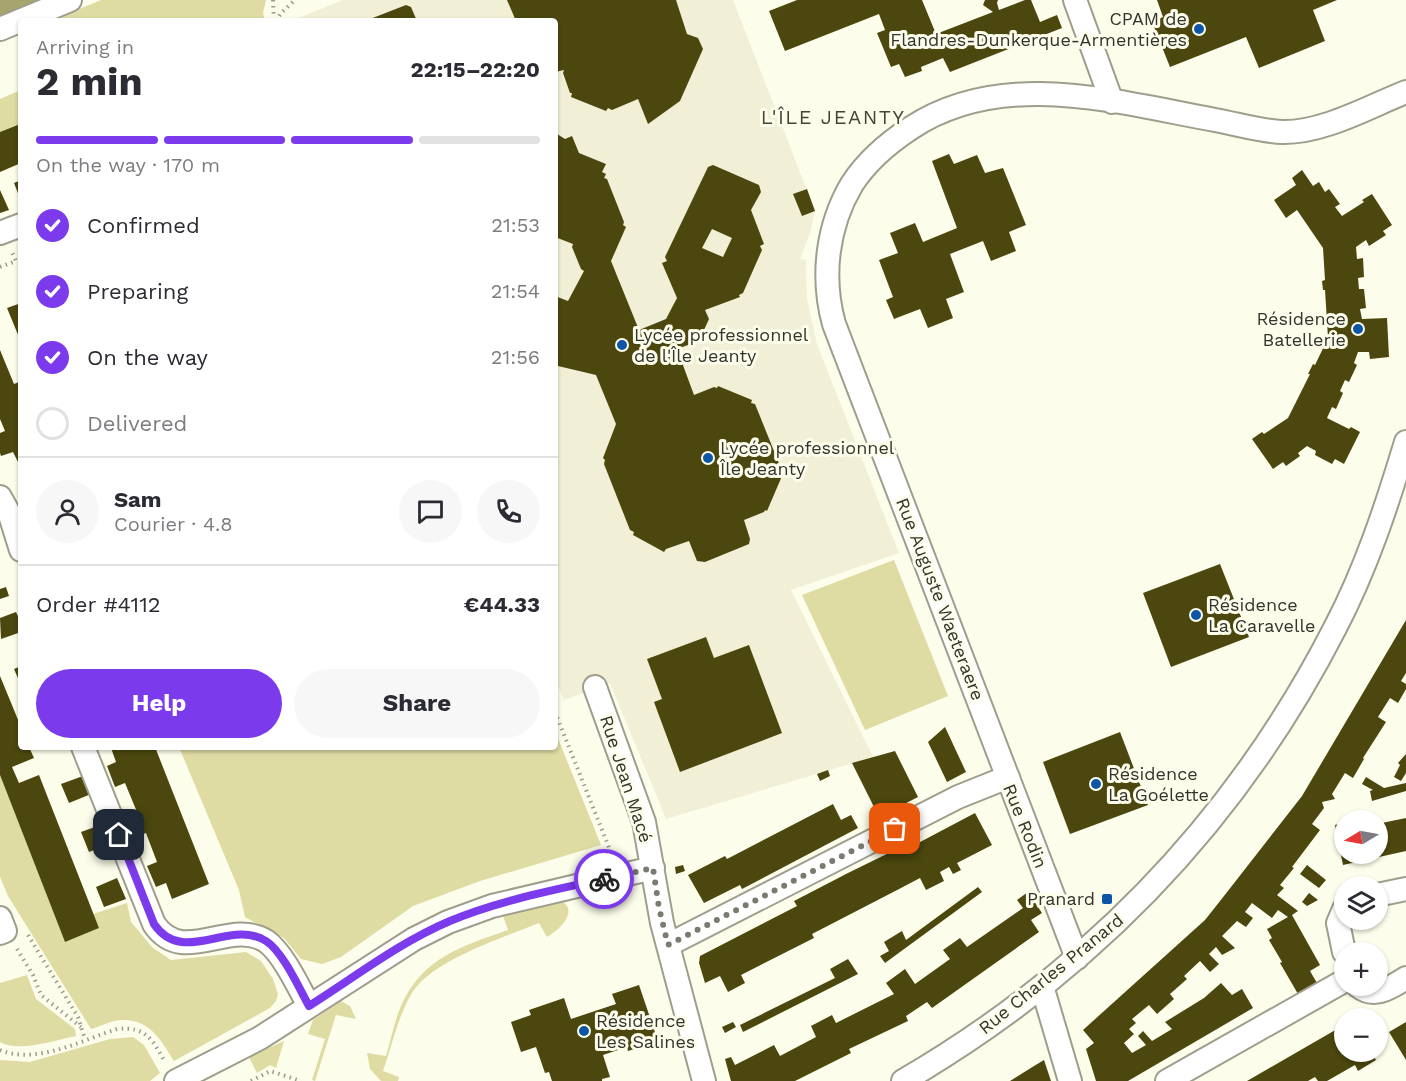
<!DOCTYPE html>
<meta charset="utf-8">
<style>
:root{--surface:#fff;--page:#f7f7f7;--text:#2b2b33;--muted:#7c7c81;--line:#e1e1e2;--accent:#7c3aed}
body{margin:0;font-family:"Work Sans",sans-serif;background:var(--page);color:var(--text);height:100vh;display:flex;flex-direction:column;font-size:22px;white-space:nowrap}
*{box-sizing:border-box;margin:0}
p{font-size:20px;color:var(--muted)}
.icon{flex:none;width:33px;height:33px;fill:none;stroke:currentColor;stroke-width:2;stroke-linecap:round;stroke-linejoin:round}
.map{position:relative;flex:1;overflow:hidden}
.side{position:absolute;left:18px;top:18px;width:540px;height:732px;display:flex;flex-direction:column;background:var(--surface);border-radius:6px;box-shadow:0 2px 4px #0004}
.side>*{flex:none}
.needle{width:39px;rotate:260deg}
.controls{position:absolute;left:1334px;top:810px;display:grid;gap:12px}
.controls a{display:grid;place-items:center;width:54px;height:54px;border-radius:50%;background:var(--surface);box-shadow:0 2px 4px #0004;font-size:30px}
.pin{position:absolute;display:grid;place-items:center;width:51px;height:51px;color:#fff;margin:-26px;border-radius:12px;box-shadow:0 3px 9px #0006}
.courier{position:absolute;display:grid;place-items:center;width:60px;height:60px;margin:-30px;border:4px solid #7c3aed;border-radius:50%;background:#fff;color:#222;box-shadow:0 2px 8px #0007}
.head em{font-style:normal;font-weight:700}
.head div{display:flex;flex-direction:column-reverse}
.head{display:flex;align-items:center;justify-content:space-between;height:102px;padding:0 18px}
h1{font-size:39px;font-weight:700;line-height:45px}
.bar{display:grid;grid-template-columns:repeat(4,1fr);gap:9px 6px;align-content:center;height:72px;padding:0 18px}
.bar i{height:8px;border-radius:4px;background:var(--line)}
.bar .on{background:var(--accent)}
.bar p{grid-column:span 4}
.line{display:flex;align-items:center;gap:15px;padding:0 18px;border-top:2px solid var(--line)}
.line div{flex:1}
.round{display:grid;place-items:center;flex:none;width:63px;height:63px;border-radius:32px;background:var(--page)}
ol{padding:0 18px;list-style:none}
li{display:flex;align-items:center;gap:18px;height:66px}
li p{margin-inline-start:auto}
li .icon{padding:6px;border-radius:50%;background:var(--accent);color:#fff;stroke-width:4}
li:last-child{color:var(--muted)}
li i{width:33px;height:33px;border:3px solid var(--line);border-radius:50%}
.button{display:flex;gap:12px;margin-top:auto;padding:12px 18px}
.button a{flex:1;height:69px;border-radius:36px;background:var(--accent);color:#fff;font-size:24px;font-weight:700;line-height:69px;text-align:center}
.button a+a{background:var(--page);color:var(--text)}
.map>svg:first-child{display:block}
.built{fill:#f1f0d6}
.green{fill:#dedba3}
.water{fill:#a7a46d}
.building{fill:#4b470e;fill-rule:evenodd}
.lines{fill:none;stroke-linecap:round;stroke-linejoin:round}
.minor-casing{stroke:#9f9e8d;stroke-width:26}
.path{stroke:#9b9b8e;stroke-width:4;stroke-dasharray:1.5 4.5;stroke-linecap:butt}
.minor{stroke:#fff;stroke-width:22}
.done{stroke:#7a7a70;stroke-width:6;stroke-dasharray:0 10.8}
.route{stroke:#7c3aed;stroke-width:8}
.poi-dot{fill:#0d56a5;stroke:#fdfdeb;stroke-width:2}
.labels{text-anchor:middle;stroke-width:6;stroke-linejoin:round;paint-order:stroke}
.poi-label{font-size:18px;fill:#34342d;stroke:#fdfdeb;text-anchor:start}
.street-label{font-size:18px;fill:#34342d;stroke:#fdfdeb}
.neighbourhood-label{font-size:20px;letter-spacing:1.5px;fill:#454435;stroke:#fdfdeb}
</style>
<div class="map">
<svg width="1406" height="1081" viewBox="0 0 1406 1081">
<rect width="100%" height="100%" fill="#fdfdeb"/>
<path class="built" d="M343,0H733L815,211L810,233L800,259L806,260L807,299L817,344L899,553L791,590L873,757L666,819L610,683L564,700L555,679V21H291Z"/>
<path class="green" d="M101,0H266L263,13L265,21H50Z
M21,90V123L0,132V99Z
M894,560L948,696L865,730L802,595Z
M555,731L601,845L480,881L413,906L341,957L322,964L301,959L284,938L245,917L239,890L179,747H555Z
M0,775L65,942L99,928L93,914L127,903L131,922L153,948L171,960L246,952L261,961L273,979L278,994L276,1001L270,1008L174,1061C162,1042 151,1020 124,1020C114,1019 101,1026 91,1029L8,896L0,877Z
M558,899C581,909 561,929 547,937L539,923C504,937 441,958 417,986C400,1007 392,1046 383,1071L399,1077L398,1081H381L370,1069L367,1053L386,1056C391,1040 394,1022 401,1006C422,958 462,946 508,930L503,916Z
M27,975L36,999L75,1029L76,1036C56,1040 18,1053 0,1042V983Z
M341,1001L350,1006L356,1019L336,1015L315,1081L312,1080L325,1039L308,1034L313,1020Z
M133,1037L144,1045L160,1073L150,1081H0V1060L30,1062L110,1039Z
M284,1041L276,1068L270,1065L257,1073L249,1057Z"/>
<path class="water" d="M0,0H43L0,17Z"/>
<path class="building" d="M507,0H676L687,34L698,38L703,49L680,101L648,124L638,99L612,110L608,108L606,111L571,97L572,93H570L563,73L564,70L555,72V21H516Z
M797,0H922L936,34L993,12L983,5L985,0H998L997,3L999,10L1025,0H1031L1040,22L1057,15L1062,28L950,72L943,58L921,67L922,71L905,77L899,64L891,67L877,33L885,30L879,14L785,51L769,11Z
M1157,0H1337L1313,10L1325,41L1259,68L1246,37L1170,67L1152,22L1163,17Z
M406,5L411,7L417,21H365Z
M20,124L21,163L0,172V132Z
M557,134L565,139L572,136L579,153L606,164L602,172L606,174L604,178L607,179L624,222L623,225L626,227L611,261L639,330L666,319L677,298L662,263L667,261L665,257L708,167L713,165L759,185L761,192L751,210L764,244L760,246L762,250L743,293L739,295L740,297L705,310L709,319L699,341L677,349L694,395L714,387L717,388L718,386L752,400L751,403L755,404L782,471L780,475L782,476L767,511L765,510L764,512L744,520L750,539L749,544L705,562L697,561L689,541L666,549L664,552L633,535L634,532L630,530L604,464L605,460L603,458L616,424L596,375L558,366L555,367V296L568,301L584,271L581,269L572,247L573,244L555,237V136ZM712,229L732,238L723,257L702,248Z
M949,154L954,164L977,155L985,173L1003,168L1026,225L1009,232L1016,251L991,261L983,241L950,254L964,292L946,299L953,318L928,328L920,309L894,319L886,300L893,297L879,260L898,253L890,233L915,223L923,242L957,228L932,161Z
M1302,170L1313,186L1319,182L1325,192L1329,189L1340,204L1335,207L1342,216L1364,202L1362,200L1372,194L1392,225L1383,231L1386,235L1369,246L1366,240L1356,247L1357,259L1363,258L1364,277L1358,278L1359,289H1364L1366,308L1360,309L1362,319L1387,318L1389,357L1370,359L1369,352H1358L1354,363L1357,365L1349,382L1345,380L1340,391L1343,393L1336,409L1332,407L1327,418L1349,429L1351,427L1360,432L1344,464L1335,459L1332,464L1315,455L1316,451L1307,446L1298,453L1300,456L1286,466L1283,462L1273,469L1252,439L1262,432L1264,434L1288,418L1310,374H1308L1313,364L1315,365L1328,338L1325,290H1323L1322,281L1325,280L1323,248L1297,210L1286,218L1274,200L1296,185L1292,178Z
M21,180V201L14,183Z
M807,189L815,211L802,216L793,194Z
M0,190L9,210L0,213Z
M21,303V342L7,308Z
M0,350L14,384L19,382L21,386V461L18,462L13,452L1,456L0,453V433L5,431L0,419Z
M1220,564L1249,637L1171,667L1143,593Z
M6,587L9,596L0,599V589Z
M16,612L21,622V632L1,639L0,618Z
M1406,620V673L1401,681L1406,684V689L1398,703L1390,698L1378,717L1386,722L1363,758L1364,759L1353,778L1345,773L1332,794L1335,799L1322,802L1324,808L1312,824L1320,830L1292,867L1294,868L1280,885L1284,888L1277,895L1298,911L1292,915L1320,965L1310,971L1317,983L1298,994L1280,963L1282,962L1269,940L1272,938L1267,929L1288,917L1278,910L1272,918L1252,903L1245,912L1253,918L1246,927L1237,921L1222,936L1235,948L1222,955L1216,947L1209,954L1219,964L1210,972L1200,961L1184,976L1187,979L1170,994L1174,999L1157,1014L1149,1005L1132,1019L1136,1023L1129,1029L1134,1034L1124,1043L1132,1053L1146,1045L1138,1036L1143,1031L1152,1041L1172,1029L1165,1022L1204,998L1221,983L1232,995L1242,989L1253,1008L1128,1081H1096L1086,1049L1094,1043L1083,1030L1205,920L1224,896L1302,796Z
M706,637L714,658L749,645L782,733L680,772L654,702L662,699L647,659Z
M21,666V685L14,669Z
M0,676L21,727V747H29L34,758L12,767L19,783L39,775L99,928L65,942L0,775Z
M945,727L966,772L947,782L928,742Z
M1120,732L1148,805L1070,834L1043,762Z
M155,747L209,884L172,899L166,883L156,887L147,866L157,862L146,833L135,837L127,816L137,812L125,783L115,787L107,766L116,762L111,748Z
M895,751L918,797L879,817L852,763Z
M1406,754V773L1401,781L1394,777L1400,765L1398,763Z
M828,770L830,776L820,781L817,774Z
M83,776L91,794L69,803L61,784Z
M1366,777L1384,788L1406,783V791L1372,801L1370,791L1373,790L1362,784Z
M833,804L841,820L851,815L858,828L742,889L740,885L704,903L688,875L725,856L727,859Z
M975,813L992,845L957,863L961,870L953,874L949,867L940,872L944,881L926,890L920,878L901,888L812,934L814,938L741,975L745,983L728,992L720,976L705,983L699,963L700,956L797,906L794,901L848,873L903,846L905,850Z
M1406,818V851L1343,865L1335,825L1344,823V854H1377V824Z
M103,824L110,844L89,852L81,832Z
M683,865L685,871L676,874L675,867Z
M1307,865L1326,880L1319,888L1300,874Z
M117,878L126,899L104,907L96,887Z
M978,887L982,892L885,963L880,956L889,951L884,942L902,931L906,940Z
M1028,892L1042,913L1031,920L1039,932L932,1008L927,1002L906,1016L908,1021L849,1049L851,1053L795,1081H731L725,1059L731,1057L735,1065L774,1045L780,1056L816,1037L811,1026L832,1015L836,1023L894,994L886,983L905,969L915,984L950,959L943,950L960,938L967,947L1023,908L1017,900Z
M1309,893L1318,900L1307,906L1302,902Z
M848,959L858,974L743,1032L740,1025L835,978L830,969Z
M639,985L658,1041L628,1051L627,1047L603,1055L610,1077L602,1079V1081H552L549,1072L545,1073L536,1047L521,1052L511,1022L531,1015L529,1010L564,998L571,1019L616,1004L612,994Z
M733,1022L736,1027L725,1033L722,1027Z
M1406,1022V1060L1389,1032Z
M1344,1025V1052H1371L1376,1060L1358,1071L1355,1065L1327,1081H1318L1315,1077L1308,1081H1247Z
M1044,1060L1051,1081H1010L1034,1066Z"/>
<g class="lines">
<g class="minor-casing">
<path id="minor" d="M1075,0L1112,102
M0,29L70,0
M0,233L21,225
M0,497L10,515L21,550
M595,687L644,822L662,923L704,1081
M83,747L154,924C183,967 229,918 266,941C283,953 299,988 309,1006
M1377,895L1406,889
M1344,909L1338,923L1344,952
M0,918L5,931L0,933
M668,945L958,797L1008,777
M1077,958L834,324C821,277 827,226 852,184C867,161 888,143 911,128C1002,68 1116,102 1215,120C1237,124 1259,131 1282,132C1323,133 1368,107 1406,92
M1042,986L1070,1081
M1358,986C1374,999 1390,988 1406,978
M176,1081L260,1038L414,939L448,922L492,906L653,868
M903,1081C1090,972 1236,821 1335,628C1366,569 1387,505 1406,442
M1167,1081L1344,981"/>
</g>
<path class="path" d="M273,0L274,21
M276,21L281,13L295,0
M0,267L16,261L12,252
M555,712L612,855
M28,935L78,1017L85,1039
M17,949L33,975L41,995L81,1027
M0,1050C37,1065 82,1040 117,1029C146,1026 152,1039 165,1062
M251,1081L270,1071L301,1081"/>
<use href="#minor" class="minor"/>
</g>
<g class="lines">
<path class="done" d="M604,879L653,868L659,908L668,945L895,829"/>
<path class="route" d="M119,835L154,924C183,967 230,918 266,941C283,952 299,988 309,1006C355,977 400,942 450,921C497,901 554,890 604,879"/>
</g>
<g class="poi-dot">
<circle cx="1199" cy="29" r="6"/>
<circle cx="1358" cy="329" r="6"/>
<circle cx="622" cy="345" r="6"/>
<circle cx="708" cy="458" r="6"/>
<circle cx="1196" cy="615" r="6"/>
<circle cx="1096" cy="784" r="6"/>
<rect x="1101" y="893" width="12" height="12" rx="3"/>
<circle cx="584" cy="1031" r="6"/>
</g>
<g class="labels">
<g class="poi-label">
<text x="1187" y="25" text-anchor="end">CPAM de<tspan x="1187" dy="21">Flandres-Dunkerque-Armentières</tspan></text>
<text x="1346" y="325" text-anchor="end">Résidence<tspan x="1346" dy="21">Batellerie</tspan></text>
<text x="634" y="341">Lycée professionnel<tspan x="634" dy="21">de l'Île Jeanty</tspan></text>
<text x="720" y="454">Lycée professionnel<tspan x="720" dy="21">Île Jeanty</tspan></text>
<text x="1208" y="611">Résidence<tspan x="1208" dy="21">La Caravelle</tspan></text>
<text x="1108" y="780">Résidence<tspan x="1108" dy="21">La Goélette</tspan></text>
<text x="1095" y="905" text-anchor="end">Pranard</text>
<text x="596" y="1027">Résidence<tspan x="596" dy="21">Les Salines</tspan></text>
</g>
<g class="street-label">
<text transform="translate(940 599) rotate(69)" y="6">Rue Auguste Waeteraere</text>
<text transform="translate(626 779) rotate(72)" y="6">Rue Jean Macé</text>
<text transform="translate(1025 826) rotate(68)" y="6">Rue Rodin</text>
<text transform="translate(1051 974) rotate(-39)" y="6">Rue Charles Pranard</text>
</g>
<g class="neighbourhood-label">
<text x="833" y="124">L'ÎLE JEANTY</text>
</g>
</g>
</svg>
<div class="controls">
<a><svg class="needle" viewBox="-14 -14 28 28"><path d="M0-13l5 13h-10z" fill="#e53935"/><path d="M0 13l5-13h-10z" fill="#7c7c81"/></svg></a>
<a><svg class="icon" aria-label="layers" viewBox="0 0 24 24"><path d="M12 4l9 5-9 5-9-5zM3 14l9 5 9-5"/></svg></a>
<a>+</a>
<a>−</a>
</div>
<div class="pin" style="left:895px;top:829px;background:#ea580c"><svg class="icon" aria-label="bag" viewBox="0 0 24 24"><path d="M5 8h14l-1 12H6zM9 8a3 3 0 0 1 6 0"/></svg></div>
<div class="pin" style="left:119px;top:835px;background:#1f2937"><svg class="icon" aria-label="home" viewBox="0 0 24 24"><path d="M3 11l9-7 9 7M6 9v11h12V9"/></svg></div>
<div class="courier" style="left:604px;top:879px"><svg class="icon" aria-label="bike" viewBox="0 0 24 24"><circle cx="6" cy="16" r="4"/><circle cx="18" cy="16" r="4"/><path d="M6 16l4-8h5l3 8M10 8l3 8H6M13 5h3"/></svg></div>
<section class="side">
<div class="head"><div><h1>2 min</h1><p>Arriving in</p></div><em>22:15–22:20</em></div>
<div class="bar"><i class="on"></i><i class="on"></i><i class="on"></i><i></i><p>On the way · 170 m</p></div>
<ol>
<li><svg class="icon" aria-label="check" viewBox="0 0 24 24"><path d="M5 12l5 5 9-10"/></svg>Confirmed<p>21:53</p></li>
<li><svg class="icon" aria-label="check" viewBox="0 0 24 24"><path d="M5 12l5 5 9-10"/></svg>Preparing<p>21:54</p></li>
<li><svg class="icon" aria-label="check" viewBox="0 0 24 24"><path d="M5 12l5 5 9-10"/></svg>On the way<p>21:56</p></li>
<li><i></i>Delivered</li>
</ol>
<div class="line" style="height:108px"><a class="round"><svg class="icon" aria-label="person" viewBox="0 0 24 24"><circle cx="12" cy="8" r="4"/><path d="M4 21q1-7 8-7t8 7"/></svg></a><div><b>Sam</b><p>Courier · 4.8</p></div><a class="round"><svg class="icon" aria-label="chat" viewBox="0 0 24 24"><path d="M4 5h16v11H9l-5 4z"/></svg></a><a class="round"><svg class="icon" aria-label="phone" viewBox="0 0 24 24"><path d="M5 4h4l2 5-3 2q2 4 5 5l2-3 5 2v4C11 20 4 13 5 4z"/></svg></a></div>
<div class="line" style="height:78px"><div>Order #4112</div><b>€44.33</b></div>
<div class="button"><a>Help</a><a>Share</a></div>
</section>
</div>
